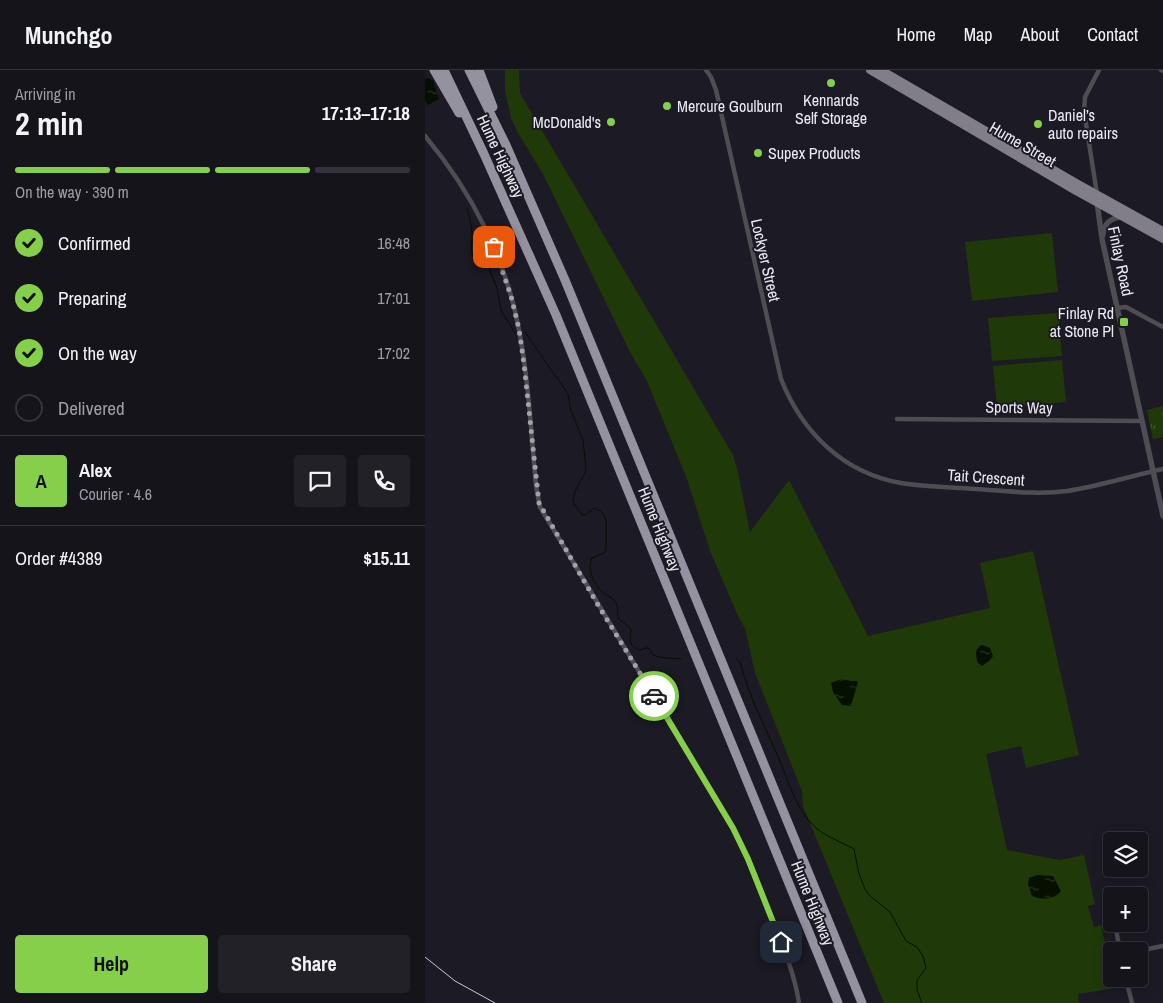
<!DOCTYPE html>
<meta charset="utf-8">
<style>
:root{--surface:#15141b;--page:#222128;--text:#f1f3f6;--muted:#9d9ea3;--line:#34333a;--accent:#86cf4b}
body{margin:0;font-family:"Archivo Narrow",sans-serif;background:var(--page);color:var(--text);height:100vh;display:flex;flex-direction:column;font-size:19px;white-space:nowrap}
*{box-sizing:border-box;margin:0}
p{font-size:16px;color:var(--muted)}
.icon{flex:none;width:28px;height:28px;fill:none;stroke:currentColor;stroke-width:2;stroke-linecap:round;stroke-linejoin:round}
.map{position:relative;flex:1;overflow:hidden}
.side{display:flex;flex-direction:column;background:var(--surface);width:425px}
.side>*{flex:none}
.controls{position:absolute;left:678px;top:762px;display:grid;gap:10px}
.controls a{display:grid;place-items:center;width:45px;height:45px;border-radius:5px;background:var(--surface);box-shadow:0 2px 12px #0003,0 0 0 1px var(--line);font-size:25px}
.pin{position:absolute;display:grid;place-items:center;width:42px;height:42px;color:#fff;margin:-21px;border-radius:10px;box-shadow:0 2px 8px #0006}
.courier{position:absolute;display:grid;place-items:center;width:50px;height:50px;margin:-25px;border:4px solid #86cf4b;border-radius:50%;background:#fff;color:#222;box-shadow:0 1px 6px #0007}
.overview em{font-style:normal;font-weight:700}
.overview div{display:flex;flex-direction:column-reverse}
.overview{display:flex;align-items:center;justify-content:space-between;height:85px;padding:0 15px}
h1{font-size:32px;font-weight:700;line-height:38px}
.bar{display:grid;grid-template-columns:repeat(4,1fr);gap:8px 5px;align-content:center;height:60px;padding:0 15px}
.bar i{height:6px;border-radius:4px;background:var(--line)}
.bar .current{background:var(--accent)}
.bar p{grid-column:span 4}
.line{display:flex;align-items:center;gap:12px;padding:0 15px;border-top:1px solid var(--line)}
.line div{flex:1}
.round{display:grid;place-items:center;flex:none;width:52px;height:52px;border-radius:5px;background:var(--page)}
ol{padding:0 15px;list-style:none}
li{display:flex;align-items:center;gap:15px;height:55px}
li p{margin-inline-start:auto}
li .icon{padding:5px;border-radius:50%;background:var(--accent);color:#111;stroke-width:4}
li:last-child{color:var(--muted)}
li i{width:28px;height:28px;border:2px solid var(--line);border-radius:50%}
.button{display:flex;gap:10px;margin-top:auto;padding:10px 15px}
.button a{flex:1;height:58px;border-radius:5px;background:var(--accent);color:#111;font-size:20px;font-weight:700;line-height:58px;text-align:center}
.button a+a{background:var(--page);color:var(--text)}
header{display:flex;align-items:center;gap:30px;box-sizing:border-box;height:70px;padding:0 25px;background:var(--surface);border-bottom:1px solid var(--line)}
header strong{font-size:24px}
nav{display:flex;gap:28px;margin-inline-start:auto;font-size:18px}
main{display:flex;flex:1;min-height:0}
.map>svg:first-child{display:block}
.green{fill:#1f3a08}
.park{fill:url(#park-tufts)}
.water{fill:url(#water-ripples)}
.lines{fill:none;stroke-linecap:round;stroke-linejoin:round}
.stream{stroke:#051000;stroke-width:1}
.minor{stroke:#4e4d52;stroke-width:4.5}
.tertiary{stroke:#4e4d52;stroke-width:5.5}
.primary{stroke:#817e8a;stroke-width:8}
.motorway{stroke:#95929f;stroke-width:9}
.rail{stroke:#cac9d0;stroke-width:1}
.done{stroke:#a3a1a9;stroke-width:5;stroke-dasharray:0 9}
.route{stroke:#86cf4b;stroke-width:6}
.poi-dot{fill:#86cf4b;stroke:#1c1a24;stroke-width:2}
.labels{text-anchor:middle;stroke-width:4;stroke-linejoin:round;paint-order:stroke}
.poi-label{font-size:16px;fill:#ebeaf1;stroke:#1c1a24;text-anchor:start}
.street-label{font-size:16px;fill:#ebeaf1;stroke:#1c1a24}
</style>
<header>
<strong>Munchgo</strong>
<nav><a>Home</a><a>Map</a><a>About</a><a>Contact</a></nav>
</header>
<main>
<section class="side">
<div class="overview"><div><h1>2 min</h1><p>Arriving in</p></div><em>17:13–17:18</em></div>
<div class="bar"><i class="current"></i><i class="current"></i><i class="current"></i><i></i><p>On the way · 390 m</p></div>
<ol>
<li><svg class="icon" aria-label="check" viewBox="0 0 24 24"><path d="M5 12l5 5 9-10"/></svg>Confirmed<p>16:48</p></li>
<li><svg class="icon" aria-label="check" viewBox="0 0 24 24"><path d="M5 12l5 5 9-10"/></svg>Preparing<p>17:01</p></li>
<li><svg class="icon" aria-label="check" viewBox="0 0 24 24"><path d="M5 12l5 5 9-10"/></svg>On the way<p>17:02</p></li>
<li><i></i>Delivered</li>
</ol>
<div class="line" style="height:90px"><b class="round" style="background:var(--accent);color:#111">A</b><div><b>Alex</b><p>Courier · 4.6</p></div><a class="round"><svg class="icon" aria-label="chat" viewBox="0 0 24 24"><path d="M4 5h16v11H9l-5 4z"/></svg></a><a class="round"><svg class="icon" aria-label="phone" viewBox="0 0 24 24"><path d="M5 4h4l2 5-3 2q2 4 5 5l2-3 5 2v4C11 20 4 13 5 4z"/></svg></a></div>
<div class="line" style="height:65px"><div>Order #4389</div><b>$15.11</b></div>
<div class="button"><a>Help</a><a>Share</a></div>
</section>
<div class="map">
<svg width="738" height="933" viewBox="0 0 738 933">
<defs>
<pattern id="park-tufts" width="24" height="20" patternUnits="userSpaceOnUse" patternTransform="scale(1.25)"><rect width="24" height="20" fill="#1f3a08"/><path d="M3 7l-1-3M5 7V3M7 7l1-3M15 17l-1-3M17 17v-4M19 17l1-3" fill="none" stroke="#40572c"/></pattern>
<pattern id="water-ripples" width="26" height="14" patternUnits="userSpaceOnUse" patternTransform="scale(1.25)"><rect width="26" height="14" fill="#051000"/><path d="M2 4q2-2 4 0t4 0M15 11q2-2 4 0t4 0" fill="none" stroke="#2a3326"/></pattern>
</defs>
<rect width="100%" height="100%" fill="#1c1a24"/>
<path class="green" d="M80,0H94L95,23L308,385L313,402L325,462L364,410L443,566L565,538L555,493L608,481L654,685L601,698L596,676L561,684L582,780L635,790L659,785L670,834L663,836L669,857L676,855L686,900V909H688L690,918L653,924L654,933H459L378,736L377,721L330,603L320,558L314,548L285,481L262,409L222,311L204,280L118,104L93,63L86,48L80,20Z
M627,163L633,222L547,231L540,172Z
M633,243L637,286L567,291L563,248Z
M637,290L641,332L572,338L568,296Z"/>
<path class="park" d="M738,336V367L728,369L722,340Z"/>
<path class="water" d="M3,8L8,10L14,29L3,35L0,31V9Z
M557,575L565,578L568,586L564,591L557,596L553,593C550,586 550,578 557,575Z
M416,609L426,611H432L433,612L426,636L417,635L408,622L406,613Z
M612,805L628,806L636,821C629,830 617,830 607,826L603,814L604,808Z"/>
<g class="lines">
<path class="stream" d="M42,138C45,146 46,155 47,163C48,174 43,181 51,191L60,193L64,198L72,218L76,240L90,263
M100,262L143,324L146,341L158,370L161,398L160,403L150,421L148,432L157,445H160L169,438C175,440 179,443 181,450V479L179,483L167,488C162,498 168,513 176,521C180,525 188,527 191,533C194,538 192,543 193,548L206,559C205,568 202,576 215,580L221,578H224L228,585L233,587L256,589
M311,589L315,592C324,626 340,657 354,689C363,710 370,736 387,754C398,766 415,771 429,779L434,804L440,819L444,825L465,842L481,871L492,877L498,886L501,898L492,910V920L497,933"/>
<path class="minor" d="M281,0L286,7L291,20L356,309C377,362 418,403 476,413C501,417 526,417 551,419C581,421 612,425 642,421C674,416 706,406 738,399
M736,0L738,1
M0,66C47,122 81,189 94,260C104,312 106,364 111,416L115,437L308,758C321,784 332,812 343,839C355,869 369,900 374,933
M672,124L659,41L660,27L674,0
M692,238L701,237L738,257
M472,349L716,351
M690,854L695,881
M713,881L738,876
M701,909L707,933"/>
<path class="tertiary" d="M672,132L677,169L738,446
M678,165C679,154 686,147 698,147"/>
<path class="primary" d="M445,0L651,121L738,169
M456,0L653,114L738,161"/>
<path class="motorway" d="M9,0L34,43
M19,0L59,84L131,245L413,933
M44,0L81,75L140,210L437,933
M54,0L68,37"/>
<path class="rail" d="M0,887L30,911L70,933"/>
</g>
<g class="lines">
<path class="done" d="M69,177L86,226L94,259L99,294L114,433L173,535L229,626"/>
<path class="route" d="M229,626L308,758L323,789L356,872"/>
</g>
<g class="poi-dot">
<circle cx="406" cy="13" r="5"/>
<circle cx="242" cy="36" r="5"/>
<circle cx="186" cy="52" r="5"/>
<circle cx="613" cy="54" r="5"/>
<circle cx="333" cy="83" r="5"/>
<rect x="694" y="247" width="10" height="10" rx="2.5"/>
</g>
<g class="labels">
<g class="poi-label">
<text x="406" y="36" text-anchor="middle">Kennards<tspan x="406" dy="18">Self Storage</tspan></text>
<text x="252" y="42">Mercure Goulburn</text>
<text x="623" y="51">Daniel’s<tspan x="623" dy="18">auto repairs</tspan></text>
<text x="176" y="58" text-anchor="end">McDonald's</text>
<text x="343" y="89">Supex Products</text>
<text x="689" y="249" text-anchor="end">Finlay Rd<tspan x="689" dy="18">at Stone Pl</tspan></text>
</g>
<g class="street-label">
<text transform="translate(598 74) rotate(30)" y="6">Hume Street</text>
<text transform="translate(76 86) rotate(65)" y="6">Hume Highway</text>
<text transform="translate(341 190) rotate(77)" y="6">Lockyer Street</text>
<text transform="translate(696 191) rotate(78)" y="6">Finlay Road</text>
<text transform="translate(594 337) rotate(1)" y="6">Sports Way</text>
<text transform="translate(561 407) rotate(4)" y="6">Tait Crescent</text>
<text transform="translate(235 459) rotate(68)" y="6">Hume Highway</text>
<text transform="translate(388 833) rotate(68)" y="6">Hume Highway</text>
</g>
</g>
</svg>
<div class="controls">
<a><svg class="icon" aria-label="layers" viewBox="0 0 24 24"><path d="M12 4l9 5-9 5-9-5zM3 14l9 5 9-5"/></svg></a>
<a>+</a>
<a>−</a>
</div>
<div class="pin" style="left:69px;top:177px;background:#ea580c"><svg class="icon" aria-label="bag" viewBox="0 0 24 24"><path d="M5 8h14l-1 12H6zM9 8a3 3 0 0 1 6 0"/></svg></div>
<div class="pin" style="left:356px;top:872px;background:#1f2937"><svg class="icon" aria-label="home" viewBox="0 0 24 24"><path d="M3 11l9-7 9 7M6 9v11h12V9"/></svg></div>
<div class="courier" style="left:229px;top:626px"><svg class="icon" aria-label="car" viewBox="0 0 24 24"><path d="M5 17H2v-5l4-1 3-4h7l3 4 3 1v5h-3M9 17h6M6 11h13"/><circle cx="7" cy="17" r="2"/><circle cx="17" cy="17" r="2"/></svg></div>
</div>
</main>
